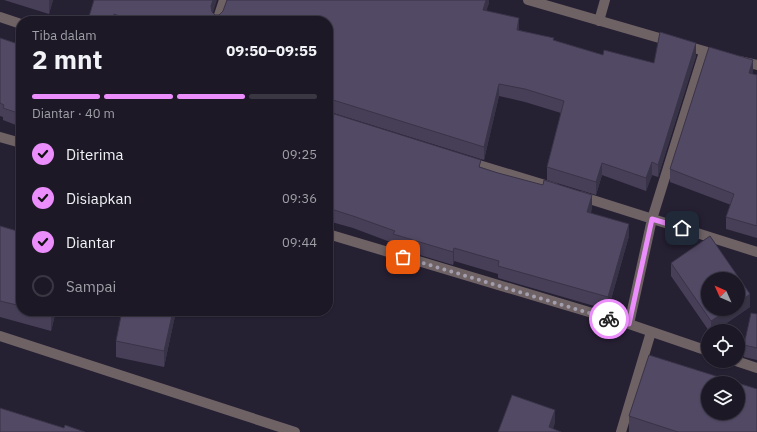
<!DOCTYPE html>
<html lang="id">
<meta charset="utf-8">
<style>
:root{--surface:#1c1826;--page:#292532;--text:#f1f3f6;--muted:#a0a0a7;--line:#3a3743;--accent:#eb8dfb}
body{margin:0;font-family:"IBM Plex Sans",sans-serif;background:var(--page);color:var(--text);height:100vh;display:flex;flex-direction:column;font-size:15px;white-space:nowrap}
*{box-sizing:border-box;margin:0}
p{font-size:13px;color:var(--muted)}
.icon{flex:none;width:22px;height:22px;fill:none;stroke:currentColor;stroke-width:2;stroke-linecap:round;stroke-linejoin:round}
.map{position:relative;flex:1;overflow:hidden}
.sheet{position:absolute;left:16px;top:16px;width:317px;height:300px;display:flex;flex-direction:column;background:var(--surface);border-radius:16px;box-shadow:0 1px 3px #0004,0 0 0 1px var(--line)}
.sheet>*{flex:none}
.needle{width:26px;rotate:315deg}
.buttons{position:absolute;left:701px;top:272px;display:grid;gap:8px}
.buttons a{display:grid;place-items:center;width:44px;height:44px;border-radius:50%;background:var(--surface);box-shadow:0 1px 3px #0004,0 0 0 1px var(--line);font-size:20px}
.pin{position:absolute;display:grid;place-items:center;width:34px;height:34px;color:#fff;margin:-17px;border-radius:8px;box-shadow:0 2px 6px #0006}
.courier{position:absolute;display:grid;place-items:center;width:40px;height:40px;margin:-20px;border:3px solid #eb8dfb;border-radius:50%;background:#fff;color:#222;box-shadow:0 1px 5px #0007}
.headline em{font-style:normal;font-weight:700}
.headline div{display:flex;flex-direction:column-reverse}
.headline{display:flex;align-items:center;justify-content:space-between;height:68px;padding:0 16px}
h1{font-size:26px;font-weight:700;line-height:30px}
.bar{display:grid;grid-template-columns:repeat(4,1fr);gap:6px 4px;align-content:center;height:48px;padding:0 16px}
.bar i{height:5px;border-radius:3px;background:var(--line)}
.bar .active{background:var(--accent)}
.bar p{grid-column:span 4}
ol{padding:0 16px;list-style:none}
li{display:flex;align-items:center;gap:12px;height:44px}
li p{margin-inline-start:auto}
li .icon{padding:4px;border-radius:50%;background:var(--accent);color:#111;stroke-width:4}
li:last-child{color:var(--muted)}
li i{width:22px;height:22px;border:2px solid var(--line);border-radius:50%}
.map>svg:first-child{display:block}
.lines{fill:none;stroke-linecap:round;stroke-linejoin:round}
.minor{stroke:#6e6265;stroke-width:10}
.wall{fill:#473f57}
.shaded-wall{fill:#393347}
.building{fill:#524965;stroke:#393347;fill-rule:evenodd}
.done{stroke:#a39ead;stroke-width:4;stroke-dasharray:0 7.2}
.route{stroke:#eb8dfb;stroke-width:5}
</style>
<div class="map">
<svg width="757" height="432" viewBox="0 0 757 432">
<rect width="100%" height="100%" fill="#262033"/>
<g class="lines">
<path class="minor" d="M528,0L711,53
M0,17L21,24
M217,21L224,0
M599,21L605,0
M740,61L757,65
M0,137L21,143
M469,162L555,188
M580,196L757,252
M328,234L629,324L708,351
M629,324L652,219L704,52
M0,336L295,432
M736,361L757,368
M621,432L651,332"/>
</g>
<path class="wall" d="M4,0H53L49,14Z
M94,0L213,13L215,15L489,0V3L486,10L519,30L603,55L654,63L696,56L658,177L652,175L646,191L602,175L596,195L547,180V167L561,113L525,102L499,96L484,160L330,112H328V21H88Z
M0,38L21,45V127L3,120V117L0,116Z
M753,72L752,74L757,75V238L726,229V217L731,205L670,182V169Z
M328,112L592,207L591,213L629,236L608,310L498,278V274L454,261L453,265L393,247V243L353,228L328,221Z
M21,215V311H56L51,331L0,317V226L17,231Z
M671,263L750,307L715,331H709L671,276Z
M176,311L164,367L116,357V341Z
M757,314V360L744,357V345Z
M629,416L757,432H629Z"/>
<path class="shaded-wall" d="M49,0H53L49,14Z
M213,0H217L211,19V6Z
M486,0H489V3L483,22V10Z
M114,14V21H112Z
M519,18V31L517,30Z
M696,43V56L658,177V165Z
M753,60V72L749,85V73Z
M499,84V96L484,160V147Z
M652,162V175L646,191V178Z
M602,163V175L596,195V182Z
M592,195V207L587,224V212Z
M629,224V236L608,310V297Z
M454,248V261L453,265V252Z
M750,294V307L715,331H711V321L729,309H738V303Z
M52,311H56L51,331V314Z
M173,311H176L164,367V351Z
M555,410V423L552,432L549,427Z"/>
<path class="building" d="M94,0H213L211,6L212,12L215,15H219L223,11L227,0H486L483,10L519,18L517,30L554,38L553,40L603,55L604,50L654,63L660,32L696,43L658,165L652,162L646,178L602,163L596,182L547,167L564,101L525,89L499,84L484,147L330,99H328V21H149L144,19L143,21H134L114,14L112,21H89L88,20Z
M0,38L21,45V114L3,108L4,105L0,103Z
M709,47L753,60L749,73L757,75V226L726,217L734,194L670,169Z
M328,112L481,160L479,167L498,173L543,185L544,180L592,195L587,212L629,224L608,297L498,266L499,261L454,248L453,252L393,234L395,231L353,216L328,208Z
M21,215V306L0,301V226L17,231Z
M710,236L750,294L738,303V279H708V309H729L711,321L671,263Z
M38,311H52L51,314Z
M122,311H173L164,351L116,341Z
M751,313L757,314V348L744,345Z
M649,355L757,389V432H678L629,416ZM708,383H738V413H708Z
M512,395L555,410L549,427L561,432H498Z
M0,408L64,428L65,425L85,432H0Z"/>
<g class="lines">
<path class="done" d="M403,257L609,319"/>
<path class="route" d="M609,319L629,324L652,219L682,228"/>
</g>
</svg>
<div class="buttons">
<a><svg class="needle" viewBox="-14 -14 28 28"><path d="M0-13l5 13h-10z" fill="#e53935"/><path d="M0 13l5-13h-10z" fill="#a0a0a7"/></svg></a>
<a><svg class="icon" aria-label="locate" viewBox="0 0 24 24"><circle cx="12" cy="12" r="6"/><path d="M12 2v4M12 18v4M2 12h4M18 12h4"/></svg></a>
<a><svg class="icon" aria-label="layers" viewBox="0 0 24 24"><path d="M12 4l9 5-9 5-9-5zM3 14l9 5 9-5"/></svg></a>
</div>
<div class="pin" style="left:403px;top:257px;background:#ea580c"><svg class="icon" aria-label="bag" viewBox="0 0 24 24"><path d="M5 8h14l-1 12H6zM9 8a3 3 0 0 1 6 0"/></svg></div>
<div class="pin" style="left:682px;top:228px;background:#1f2937"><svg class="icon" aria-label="home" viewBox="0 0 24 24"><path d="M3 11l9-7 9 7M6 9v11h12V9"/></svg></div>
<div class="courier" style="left:609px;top:319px"><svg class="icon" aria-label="bike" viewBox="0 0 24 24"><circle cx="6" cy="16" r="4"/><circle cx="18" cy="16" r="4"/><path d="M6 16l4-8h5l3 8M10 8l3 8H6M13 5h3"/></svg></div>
<section class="sheet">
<div class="headline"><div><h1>2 mnt</h1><p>Tiba dalam</p></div><em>09:50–09:55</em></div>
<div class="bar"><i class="active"></i><i class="active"></i><i class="active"></i><i></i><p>Diantar · 40 m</p></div>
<ol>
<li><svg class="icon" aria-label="check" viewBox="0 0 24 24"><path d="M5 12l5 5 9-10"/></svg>Diterima<p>09:25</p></li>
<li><svg class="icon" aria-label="check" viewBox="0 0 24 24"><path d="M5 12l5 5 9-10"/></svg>Disiapkan<p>09:36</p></li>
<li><svg class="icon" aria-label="check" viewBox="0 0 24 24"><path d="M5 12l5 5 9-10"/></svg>Diantar<p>09:44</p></li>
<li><i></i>Sampai</li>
</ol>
</section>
</div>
